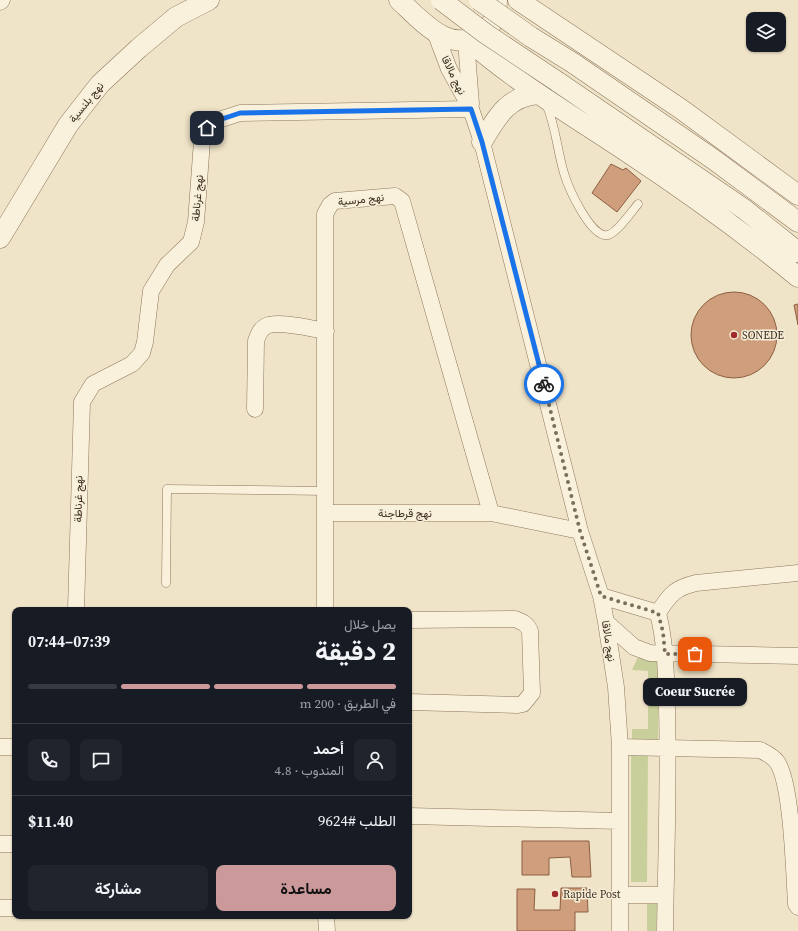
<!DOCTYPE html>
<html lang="ar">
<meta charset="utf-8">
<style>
:root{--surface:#171b24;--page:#20242c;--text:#f1f3f6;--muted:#9ea1a6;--line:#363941;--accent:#cc999b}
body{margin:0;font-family:"Source Serif 4",Vazirmatn,serif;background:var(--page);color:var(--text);direction:rtl;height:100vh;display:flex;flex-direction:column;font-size:15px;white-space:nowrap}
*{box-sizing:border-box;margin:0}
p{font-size:13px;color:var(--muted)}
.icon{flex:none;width:22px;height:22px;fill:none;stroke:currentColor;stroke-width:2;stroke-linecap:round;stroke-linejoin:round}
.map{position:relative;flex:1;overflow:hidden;direction:ltr}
.panel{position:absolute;left:12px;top:607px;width:400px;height:312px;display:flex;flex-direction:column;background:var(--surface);border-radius:8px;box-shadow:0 1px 3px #0004;direction:rtl}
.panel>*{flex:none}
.controls{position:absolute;left:746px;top:12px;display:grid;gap:8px}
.controls a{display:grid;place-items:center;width:40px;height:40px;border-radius:8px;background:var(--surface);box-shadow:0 1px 3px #0004;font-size:20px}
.pin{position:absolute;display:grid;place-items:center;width:34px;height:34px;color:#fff;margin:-17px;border-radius:8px;box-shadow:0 2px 6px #0006}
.courier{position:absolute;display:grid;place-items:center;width:40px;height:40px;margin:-20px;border:3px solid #1a73e8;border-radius:50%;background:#fff;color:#222;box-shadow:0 1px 5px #0007}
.bubble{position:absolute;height:28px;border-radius:8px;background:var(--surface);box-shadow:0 1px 3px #0004;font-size:13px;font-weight:700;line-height:28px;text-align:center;direction:rtl}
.summary em{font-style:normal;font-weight:700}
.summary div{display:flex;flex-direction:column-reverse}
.summary{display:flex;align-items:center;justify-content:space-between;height:68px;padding:0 16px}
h1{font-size:26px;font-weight:700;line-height:30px}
.bar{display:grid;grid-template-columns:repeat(4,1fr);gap:6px 4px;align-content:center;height:48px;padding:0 16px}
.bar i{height:5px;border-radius:3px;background:var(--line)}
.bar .current{background:var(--accent)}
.bar p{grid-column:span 4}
.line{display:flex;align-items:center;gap:10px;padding:0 16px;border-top:1px solid var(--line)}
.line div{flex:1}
.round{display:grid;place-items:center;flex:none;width:42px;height:42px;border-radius:8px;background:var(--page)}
.action{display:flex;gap:8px;margin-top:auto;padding:8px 16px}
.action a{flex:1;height:46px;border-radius:8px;background:var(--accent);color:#111;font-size:16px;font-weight:700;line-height:46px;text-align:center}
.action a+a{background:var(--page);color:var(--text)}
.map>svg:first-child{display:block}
.green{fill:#c9cf9b}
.building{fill:#cf9f7d;stroke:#8d5f41}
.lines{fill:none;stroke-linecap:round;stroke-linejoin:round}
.service-casing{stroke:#8d765c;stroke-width:9}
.minor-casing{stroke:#8d765c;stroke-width:17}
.tertiary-casing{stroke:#8d765c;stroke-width:21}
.service{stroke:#faf1dc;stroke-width:8}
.minor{stroke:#faf1dc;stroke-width:16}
.tertiary{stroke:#faf1dc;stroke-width:20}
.tertiary-bridge-casing{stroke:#8d765c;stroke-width:21;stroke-linecap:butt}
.tertiary-bridge{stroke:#faf1dc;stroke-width:20}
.done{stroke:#7c6e5b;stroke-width:4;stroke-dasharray:0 7.2}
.route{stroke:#1a73e8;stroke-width:5}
.poi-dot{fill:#9e2a2b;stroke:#f7eed8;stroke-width:1.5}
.labels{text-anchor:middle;stroke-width:3;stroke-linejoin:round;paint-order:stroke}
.street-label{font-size:11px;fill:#3d2e20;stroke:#f7eed8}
.poi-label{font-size:11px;fill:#3d2e20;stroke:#f7eed8;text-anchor:start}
</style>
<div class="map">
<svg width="798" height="931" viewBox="0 0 798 931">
<rect width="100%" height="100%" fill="#f0e4c8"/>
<path class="green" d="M655,656L658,666V740L632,739V729H648V671L632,670L638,657Z
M631,754H648L647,882H631Z
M647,904H657L656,931H647Z"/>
<path class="building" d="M611,164L623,170L626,168L641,181L617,212L592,193Z
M691 335a43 43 0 1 1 86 0a43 43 0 1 1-86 0Z
M798,304V325L794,305Z
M522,841H589L591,877H572L570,857L549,858V875H522Z
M561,888H587L588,912H575V931H517V889H535L534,910H560Z"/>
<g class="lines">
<g class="service-casing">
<path id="service" d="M546,104C556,126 557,150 564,173C568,187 591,239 608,235C617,233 632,211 638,204
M166,583L167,489L326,491"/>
</g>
<g class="minor-casing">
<path id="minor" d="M0,2L2,0
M435,32L449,69L471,109L482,142L580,531L601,596L606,622L616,687L620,747V931
M466,41L471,104
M255,409L256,341C258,335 260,329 266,326C278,320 312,329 326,331
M325,513H491L580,531
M601,596L658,613
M76,610L82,402L93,384L132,364L142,353L145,342L151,291L167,265L191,242L196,222L202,141L207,128L219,120L240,113L471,109
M325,610V214L330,205L335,201L395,196L402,201L491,513
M658,613C666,645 666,677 667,709C669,783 666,857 665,931
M658,613C670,594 675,588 696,583L798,573
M409,620L515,619C523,622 527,624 530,631L532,693L523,704L518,705L409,702
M606,622L634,647L650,653L798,656
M0,747H15
M620,747L760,750C766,753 773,756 777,762C792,783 794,874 796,904L798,907
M409,816L620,821
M0,844H15
M620,895H665
M0,908H15
M326,916L327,931"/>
</g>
<g class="tertiary-casing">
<path id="tertiary" d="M399,0C422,21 450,56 483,33C494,25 497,12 497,0
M518,0L681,109L798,195
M468,40C517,83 573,116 627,152C686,191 743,232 798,277
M573,63L713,159L798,222
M558,82L744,209L798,252
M482,142C496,118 508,96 538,94
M0,238L68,125L100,84L139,48L176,17L209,0"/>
</g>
<use href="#service" class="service"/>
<use href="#minor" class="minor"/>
<use href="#tertiary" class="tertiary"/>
<g class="tertiary-bridge-casing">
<path id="tertiary-bridge" d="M441,0L486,34L558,82
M479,0L531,37L573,63"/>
</g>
<use href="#tertiary-bridge" class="tertiary-bridge"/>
</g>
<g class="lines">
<path class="done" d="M544,384L580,531L601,596L658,613L663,632L665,654H695"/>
<path class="route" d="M207,128L219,120L240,113L471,109L482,142L544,384"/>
</g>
<g class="poi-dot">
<circle cx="734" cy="335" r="4"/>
<circle cx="555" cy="894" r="4"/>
</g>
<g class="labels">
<g class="street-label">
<text transform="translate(454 75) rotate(64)" y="4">نهج مالاقا</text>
<text transform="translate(86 102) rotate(-51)" y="4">نهج بلنسية</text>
<text transform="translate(197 198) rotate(-85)" y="4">نهج غرناطة</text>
<text transform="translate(361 199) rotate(-6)" y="4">نهج مرسية</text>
<text transform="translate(78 499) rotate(-89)" y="4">نهج غرناطة</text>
<text x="405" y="517">نهج قرطاجنة</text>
<text transform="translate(609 641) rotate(81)" y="4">نهج مالاقا</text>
</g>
<g class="poi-label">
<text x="742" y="339">SONEDE</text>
<text x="563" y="898">Rapide Post</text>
</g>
</g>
</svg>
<div class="controls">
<a><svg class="icon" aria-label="layers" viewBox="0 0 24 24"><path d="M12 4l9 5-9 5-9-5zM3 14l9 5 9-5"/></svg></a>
</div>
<div class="pin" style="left:695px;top:654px;background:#ea580c"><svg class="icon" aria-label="bag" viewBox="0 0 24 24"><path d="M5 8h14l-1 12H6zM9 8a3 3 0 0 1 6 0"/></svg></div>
<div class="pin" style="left:207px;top:128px;background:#1f2937"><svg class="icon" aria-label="home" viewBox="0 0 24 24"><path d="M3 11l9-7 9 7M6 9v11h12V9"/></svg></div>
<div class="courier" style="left:544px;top:384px"><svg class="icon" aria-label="bike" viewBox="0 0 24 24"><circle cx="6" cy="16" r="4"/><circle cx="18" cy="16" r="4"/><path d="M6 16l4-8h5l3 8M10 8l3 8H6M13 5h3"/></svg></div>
<div class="bubble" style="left:643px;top:678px;width:104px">Coeur Sucrée</div>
<section class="panel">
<div class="summary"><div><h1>2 دقيقة</h1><p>يصل خلال</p></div><em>07:39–07:44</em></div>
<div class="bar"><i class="current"></i><i class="current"></i><i class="current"></i><i></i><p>في الطريق · 200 m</p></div>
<div class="line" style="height:72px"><a class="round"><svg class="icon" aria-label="person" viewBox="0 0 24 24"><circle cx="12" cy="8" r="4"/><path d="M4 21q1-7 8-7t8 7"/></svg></a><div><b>أحمد</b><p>المندوب · 4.8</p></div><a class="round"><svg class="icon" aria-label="chat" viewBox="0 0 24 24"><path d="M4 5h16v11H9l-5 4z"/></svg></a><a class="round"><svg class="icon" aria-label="phone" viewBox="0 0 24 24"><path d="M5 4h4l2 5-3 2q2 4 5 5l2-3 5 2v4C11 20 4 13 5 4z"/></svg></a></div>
<div class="line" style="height:52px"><div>الطلب #9624</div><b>$11.40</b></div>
<div class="action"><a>مساعدة</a><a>مشاركة</a></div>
</section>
</div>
